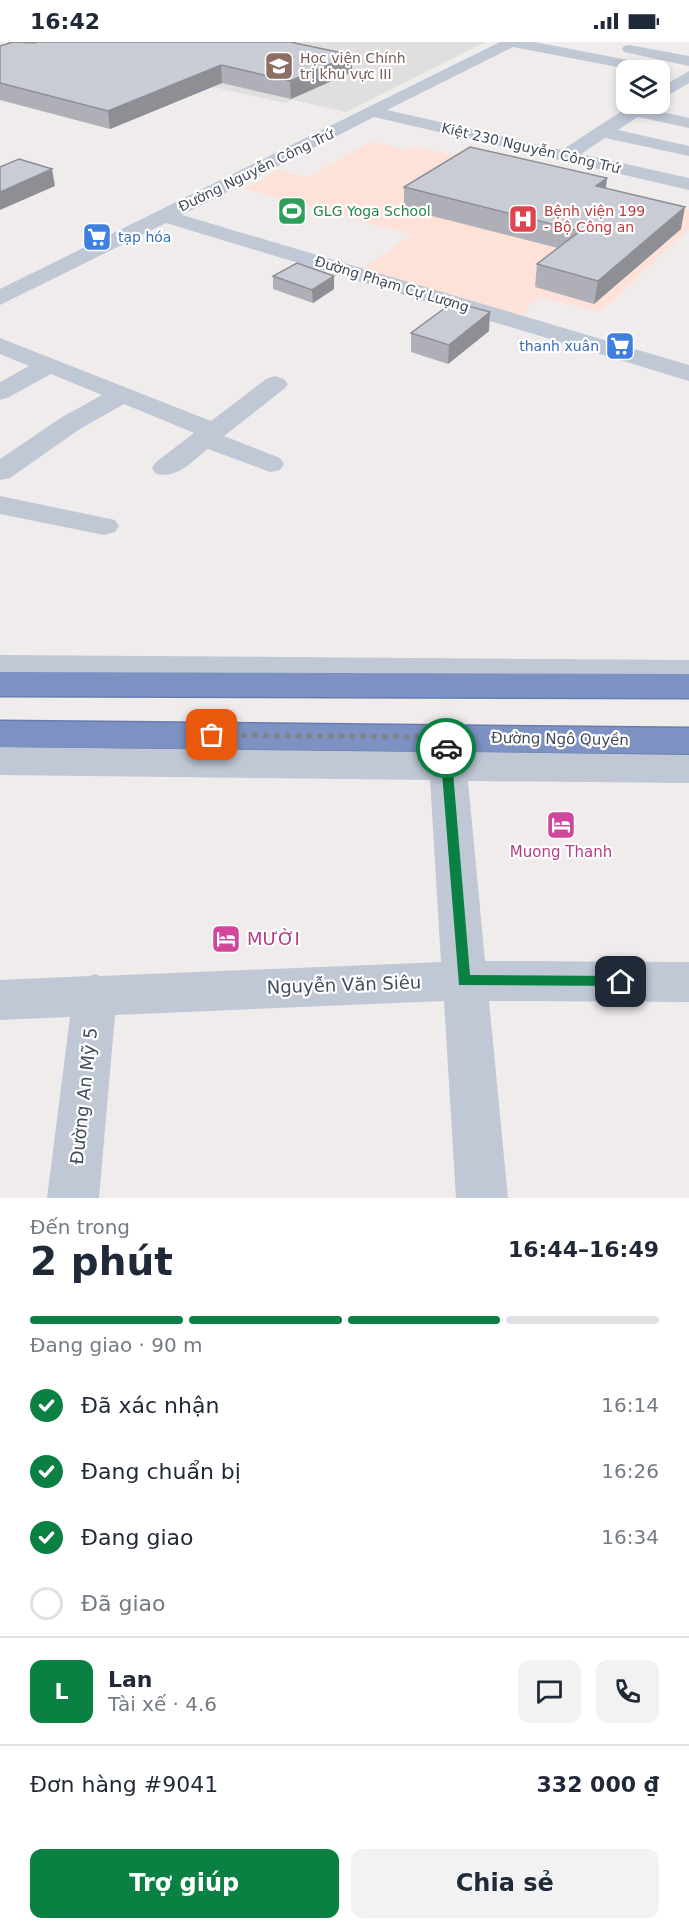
<!DOCTYPE html>
<html lang="vi">
<meta charset="utf-8">
<style>
:root{--surface:#fff;--page:#f2f2f3;--text:#1f2937;--muted:#747a83;--line:#e0e1e3;--accent:#0b8043}
body{margin:0;font-family:"DejaVu Sans",sans-serif;background:var(--page);color:var(--text);height:100vh;display:flex;flex-direction:column;font-size:22px;white-space:nowrap}
*{box-sizing:border-box;margin:0}
p{font-size:20px;color:var(--muted)}
.icon{flex:none;width:33px;height:33px;fill:none;stroke:currentColor;stroke-width:2;stroke-linecap:round;stroke-linejoin:round}
.map{position:relative;height:1156px;overflow:hidden}
.side{display:flex;flex-direction:column;background:var(--surface);flex:1}
.side>*{flex:none}
.buttons{position:absolute;left:616px;top:18px;display:grid;gap:12px}
.buttons a{display:grid;place-items:center;width:54px;height:54px;border-radius:12px;background:var(--surface);box-shadow:0 3px 9px #0003;font-size:30px}
.pin{position:absolute;display:grid;place-items:center;width:51px;height:51px;color:#fff;margin:-26px;border-radius:12px;box-shadow:0 3px 9px #0006}
.courier{position:absolute;display:grid;place-items:center;width:60px;height:60px;margin:-30px;border:4px solid #0b8043;border-radius:50%;background:#fff;color:#222;box-shadow:0 2px 8px #0007}
.head em{font-style:normal;font-weight:600}
.head div{display:flex;flex-direction:column-reverse}
.head{display:flex;align-items:center;justify-content:space-between;height:102px;padding:0 30px}
h1{font-size:39px;font-weight:600;line-height:45px}
.bar{display:grid;grid-template-columns:repeat(4,1fr);gap:9px 6px;align-content:center;height:72px;padding:0 30px}
.bar i{height:8px;border-radius:4px;background:var(--line)}
.bar .on{background:var(--accent)}
.bar p{grid-column:span 4}
.line{display:flex;align-items:center;gap:15px;padding:0 30px;border-top:2px solid var(--line)}
.line div{flex:1}
.round{display:grid;place-items:center;flex:none;width:63px;height:63px;border-radius:12px;background:var(--page)}
ol{padding:0 30px;list-style:none}
li{display:flex;align-items:center;gap:18px;height:66px}
li p{margin-inline-start:auto}
li .icon{padding:6px;border-radius:50%;background:var(--accent);color:#fff;stroke-width:4}
li:last-child{color:var(--muted)}
li i{width:33px;height:33px;border:3px solid var(--line);border-radius:50%}
.cta{display:flex;gap:12px;margin-top:auto;padding:12px 30px}
.cta a{flex:1;height:69px;border-radius:12px;background:var(--accent);color:#fff;font-size:24px;font-weight:600;line-height:69px;text-align:center}
.cta a+a{background:var(--page);color:var(--text)}
.status{display:flex;justify-content:space-between;align-items:center;height:42px;padding:0 30px;background:var(--surface);direction:ltr}
.status svg{height:16px;fill:currentColor}
.map>svg:first-child{display:block}
.education{fill:#e1dede}
.medical{fill:#fee2d8}
.lines{fill:none;stroke-linecap:round;stroke-linejoin:round}
.highway-casing{stroke:#687dae;stroke-width:3}
.minor{fill:#c0c8d6;fill-rule:evenodd}
.highway{fill:#7d92c2;fill-rule:evenodd}
.wall{fill:#aeafb7}
.shaded-wall{fill:#8d8f95}
.building{fill:#caccd5;stroke:#8d8f95;stroke-width:1.5}
.route{fill:#0b8043}
.done{stroke:#7f838e;stroke-width:6;stroke-dasharray:0 10.8}
.labels{text-anchor:middle;stroke-width:4.5;stroke-linejoin:round;paint-order:stroke}
.far-education-label{font-size:14px;fill:#785e54;stroke:#fff;text-anchor:start}
.far-street-label{font-size:14px;fill:#424b5c;stroke:#fff}
.far-leisure-label{font-size:14px;fill:#27864d;stroke:#fff;text-anchor:start}
.far-health-label{font-size:14px;fill:#be3a42;stroke:#fff;text-anchor:start}
.far-shop-label{font-size:14px;fill:#366cbe;stroke:#fff;text-anchor:start}
.street-label{font-size:15px;fill:#424b5c;stroke:#fff}
.hotel-label{font-size:15px;fill:#b23c85;stroke:#fff}
.near-hotel-label{font-size:18px;fill:#b23c85;stroke:#fff;text-anchor:start}
.near-street-label{font-size:18px;fill:#424b5c;stroke:#fff}
</style>
<div class="status"><b>16:42</b><svg viewBox="0 0 49 12"><path d="M0 12V9h3v3zM5 12V6h3v6zM10 12V3h3v9zM15 12V0h3v12zM26 1h20v11H26zM47 4h2v5h-2z"/></svg></div>
<div class="map">
<svg width="689" height="1156" viewBox="0 0 689 1156">
<rect width="100%" height="100%" fill="#f0ecec"/>
<path class="education" d="M75,0H485L346,70L293,58L285,61L51,8Z"/>
<path class="medical" d="M372,99L408,108L414,104L462,115L466,114L689,168V187L600,270L538,255L521,273L362,227L412,193L245,147L279,128L308,135Z"/>
<g class="lines">
<g class="highway-casing">
<path id="highway" d="M0,630L689,632V656L0,654Z
M0,679L689,686V712L0,705Z"/>
</g>
<path class="minor" d="M500,0H534L654,23L662,28L660,31V28H633L513,5L387,68L562,108L628,65L636,62H655L650,67L689,76V86L638,75L618,88L689,104V114L605,96L581,112L689,136V148L374,75L182,173L689,323V339L166,181L0,263V247Z
M629,3L689,14V24L624,10L622,7L624,4Z
M689,29V41L660,58V46Z
M0,296L211,379L266,337L275,334L284,337L288,342L284,347L224,394L280,416L284,422L280,428L270,430L208,407C192,419 178,437 156,432L152,426L156,420L194,391L124,362L80,387L10,436L0,438V417L62,375L102,353L51,332L9,355L0,358V340L29,324L0,312Z
M0,454L115,478L119,484L115,490L104,493L0,472Z
M0,613L689,618V642L0,637Z
M446,689L459,693L464,703L465,710L689,713V741L468,739L485,919L689,920V960L489,959L508,1156H456L444,959L115,973L99,1156H47L70,975L0,978V938L89,934L95,932L100,934L441,920L430,738L0,733V705L428,710V703L433,693Z"/>
<use href="#highway" class="highway"/>
</g>
<path class="wall" d="M34,1L352,30L291,57L222,41L110,87L0,58V4Z
M607,136L606,147L681,187L594,262L535,245L537,222L558,206L404,167V145Z
M273,234L334,247L313,261L273,247Z
M489,289L448,322L411,310V291Z"/>
<path class="shaded-wall" d="M352,13V30L291,57L290,39Z
M221,23L222,41L110,87L108,69Z
M52,127L55,144L0,168V150Z
M607,136L604,157L596,144Z
M685,165L681,187L594,262L598,239Z
M334,234V247L313,261L312,248Z
M490,270L489,289L448,322L449,303Z"/>
<path class="building" d="M13,0L34,1L38,0H290L352,13L290,39L221,23L108,69L0,41V4Z
M470,105L607,136L596,144L685,165L598,239L537,222L580,189L404,145Z
M19,117L52,127L0,150V125Z
M297,221L334,234L312,248L273,234Z
M453,260L490,270L449,303L411,291Z"/>
<path class="route" d="M446,702L451,706L470,933L621,934L626,935L628,940L626,944L459,943L440,706Z"/>
<g class="lines">
<path class="done" d="M212,693L445,695L446,706"/>
</g>
<defs>
<g id="university-square" transform="scale(1.5)"><rect x="-9" y="-9" width="18" height="18" rx="4" fill="#8d6e63" stroke="#fff"/><path d="M0-5L7-2L0 1L-7-2ZM-4 1L0 2.5L4 1V4Q0 6-4 4Z" fill="#fff"/></g>
<g id="stadium-square" transform="scale(1.5)"><rect x="-9" y="-9" width="18" height="18" rx="4" fill="#2e9e5b" stroke="#fff"/><path d="M0-5a6.5 5 0 1 0 0 10a6.5 5 0 1 0 0-10ZM-3.5-1.8h7v3.6h-7Z" fill="#fff"/></g>
<g id="hospital-square" transform="scale(1.5)"><rect x="-9" y="-9" width="18" height="18" rx="4" fill="#e0444e" stroke="#fff"/><path d="M-5-5h3v3.5h4V-5h3V5h-3V1.5h-4V5h-3Z" fill="#fff"/></g>
<g id="supermarket-square" transform="scale(1.5)"><rect x="-9" y="-9" width="18" height="18" rx="4" fill="#3f7fe0" stroke="#fff"/><path d="M-6-5.5h2.5l.6 2H6L4.5 2H-2.5L-4.4-4H-6ZM-1.5 3.2a1.3 1.3 0 1 0 .1 0ZM3 3.2a1.3 1.3 0 1 0 .1 0Z" fill="#fff"/></g>
<g id="hotel-square" transform="scale(1.5)"><rect x="-9" y="-9" width="18" height="18" rx="4" fill="#d1479c" stroke="#fff"/><path d="M-6-4.5h1.5V1H6V5H4.5V3h-9V5H-6ZM-4 0a1.8 1.8 0 1 1 3.6 0ZM.5 0V-2.5h3Q6-2.5 6 0Z" fill="#fff"/></g>
</defs>
<g fill-rule="evenodd">
<use href="#university-square" x="279" y="24"/>
<use href="#stadium-square" x="292" y="169"/>
<use href="#hospital-square" x="523" y="177"/>
<use href="#supermarket-square" x="97" y="195"/>
<use href="#supermarket-square" x="620" y="304"/>
<use href="#hotel-square" x="561" y="783"/>
<use href="#hotel-square" x="226" y="897"/>
</g>
<g class="labels">
<g class="far-education-label">
<text x="300" y="21">Học viện Chính<tspan x="300" dy="16">trị khu vực III</tspan></text>
</g>
<g class="far-street-label">
<text transform="translate(531 106) rotate(13)" y="5">Kiệt 230 Nguyễn Công Trứ</text>
<text transform="translate(256 128) rotate(-26)" y="5">Đường Nguyễn Công Trứ</text>
<text transform="translate(392 242) rotate(17)" y="5">Đường Phạm Cự Lượng</text>
</g>
<g class="far-leisure-label">
<text x="313" y="174">GLG Yoga School</text>
</g>
<g class="far-health-label">
<text x="544" y="174">Bệnh viện 199<tspan x="544" dy="16">- Bộ Công an</tspan></text>
</g>
<g class="far-shop-label">
<text x="118" y="200">tạp hóa</text>
<text x="599" y="309" text-anchor="end">thanh xuân</text>
</g>
<g class="street-label">
<text transform="translate(560 697) rotate(1)" y="5">Đường Ngô Quyền</text>
</g>
<g class="hotel-label">
<text x="561" y="815">Muong Thanh</text>
</g>
<g class="near-hotel-label">
<text x="247" y="903">MƯỜI</text>
</g>
<g class="near-street-label">
<text transform="translate(344 943) rotate(-2)" y="6">Nguyễn Văn Siêu</text>
<text transform="translate(84 1054) rotate(-84)" y="6">Đường An Mỹ 5</text>
</g>
</g>
</svg>
<div class="buttons">
<a><svg class="icon" aria-label="layers" viewBox="0 0 24 24"><path d="M12 4l9 5-9 5-9-5zM3 14l9 5 9-5"/></svg></a>
</div>
<div class="pin" style="left:212px;top:693px;background:#ea580c"><svg class="icon" aria-label="bag" viewBox="0 0 24 24"><path d="M5 8h14l-1 12H6zM9 8a3 3 0 0 1 6 0"/></svg></div>
<div class="pin" style="left:621px;top:940px;background:#1f2937"><svg class="icon" aria-label="home" viewBox="0 0 24 24"><path d="M3 11l9-7 9 7M6 9v11h12V9"/></svg></div>
<div class="courier" style="left:446px;top:706px"><svg class="icon" aria-label="car" viewBox="0 0 24 24"><path d="M5 17H2v-5l4-1 3-4h7l3 4 3 1v5h-3M9 17h6M6 11h13"/><circle cx="7" cy="17" r="2"/><circle cx="17" cy="17" r="2"/></svg></div>
</div>
<section class="side">
<div class="head"><div><h1>2 phút</h1><p>Đến trong</p></div><em>16:44–16:49</em></div>
<div class="bar"><i class="on"></i><i class="on"></i><i class="on"></i><i></i><p>Đang giao · 90 m</p></div>
<ol>
<li><svg class="icon" aria-label="check" viewBox="0 0 24 24"><path d="M5 12l5 5 9-10"/></svg>Đã xác nhận<p>16:14</p></li>
<li><svg class="icon" aria-label="check" viewBox="0 0 24 24"><path d="M5 12l5 5 9-10"/></svg>Đang chuẩn bị<p>16:26</p></li>
<li><svg class="icon" aria-label="check" viewBox="0 0 24 24"><path d="M5 12l5 5 9-10"/></svg>Đang giao<p>16:34</p></li>
<li><i></i>Đã giao</li>
</ol>
<div class="line" style="height:108px"><b class="round" style="background:var(--accent);color:#fff">L</b><div><b>Lan</b><p>Tài xế · 4.6</p></div><a class="round"><svg class="icon" aria-label="chat" viewBox="0 0 24 24"><path d="M4 5h16v11H9l-5 4z"/></svg></a><a class="round"><svg class="icon" aria-label="phone" viewBox="0 0 24 24"><path d="M5 4h4l2 5-3 2q2 4 5 5l2-3 5 2v4C11 20 4 13 5 4z"/></svg></a></div>
<div class="line" style="height:78px"><div>Đơn hàng #9041</div><b>332 000 ₫</b></div>
<div class="cta"><a>Trợ giúp</a><a>Chia sẻ</a></div>
</section>
